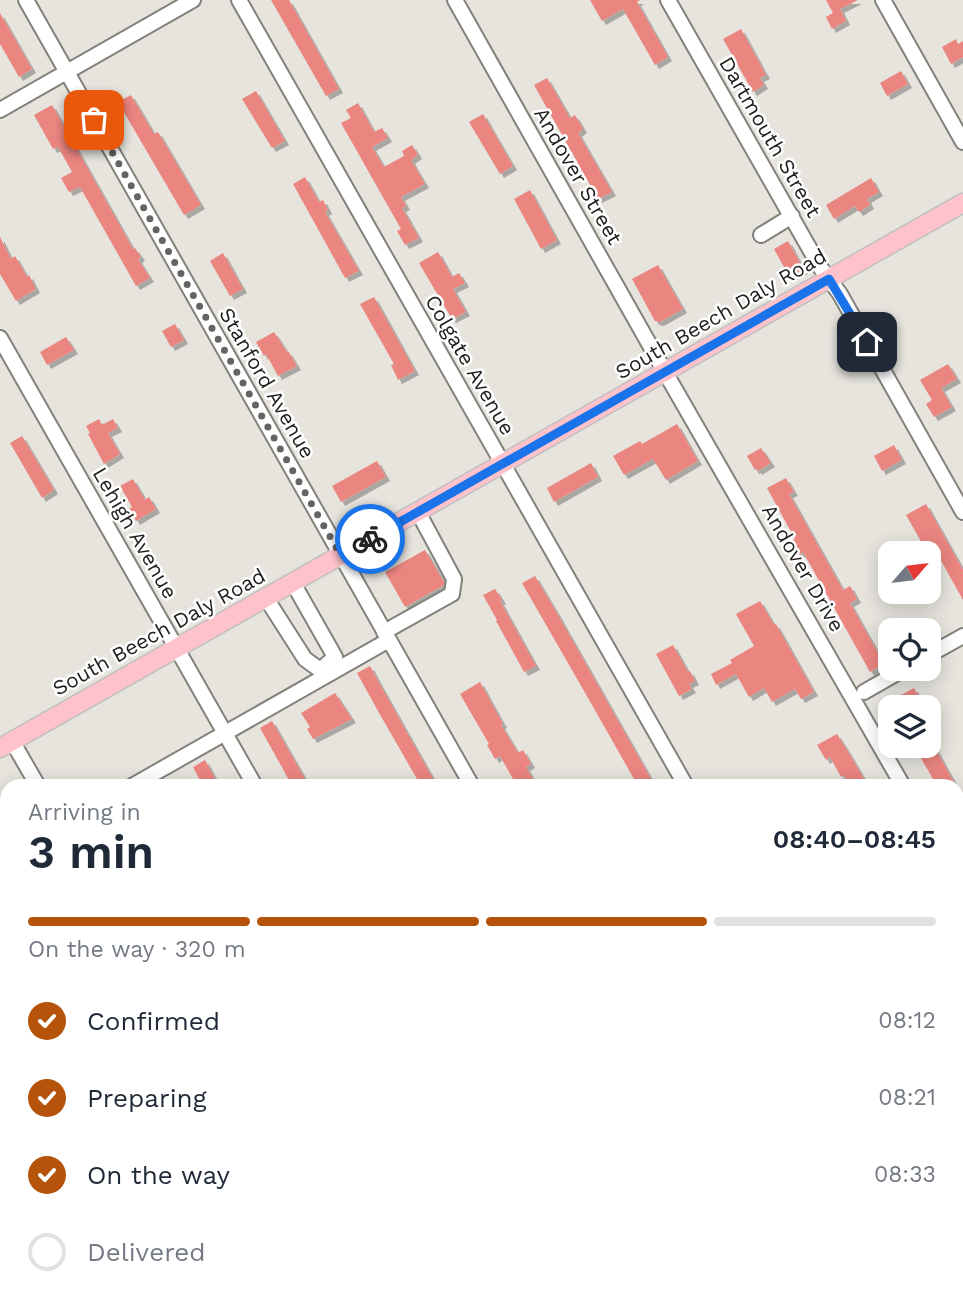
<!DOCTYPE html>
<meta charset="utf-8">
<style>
:root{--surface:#fff;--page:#f2f2f3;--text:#1f2937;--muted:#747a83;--line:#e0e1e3;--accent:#b45309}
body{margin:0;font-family:"Work Sans",sans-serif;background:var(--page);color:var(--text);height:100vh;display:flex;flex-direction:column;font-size:26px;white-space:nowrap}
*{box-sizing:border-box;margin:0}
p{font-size:23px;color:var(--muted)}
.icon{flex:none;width:38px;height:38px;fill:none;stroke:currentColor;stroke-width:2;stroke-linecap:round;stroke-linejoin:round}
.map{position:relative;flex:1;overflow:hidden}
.sheet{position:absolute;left:0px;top:779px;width:964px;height:527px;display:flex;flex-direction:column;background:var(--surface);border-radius:21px 21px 0 0;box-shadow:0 4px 18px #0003}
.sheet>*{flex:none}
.needle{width:46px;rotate:62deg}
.buttons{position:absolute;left:878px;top:541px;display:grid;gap:14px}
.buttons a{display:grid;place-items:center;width:63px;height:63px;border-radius:14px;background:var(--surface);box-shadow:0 4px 18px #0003;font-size:35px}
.pin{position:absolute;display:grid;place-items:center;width:60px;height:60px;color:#fff;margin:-30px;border-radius:14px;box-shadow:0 4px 10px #0006}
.courier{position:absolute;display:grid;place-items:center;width:70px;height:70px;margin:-35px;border:5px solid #1a73e8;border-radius:50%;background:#fff;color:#222;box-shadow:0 2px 9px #0007}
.headline em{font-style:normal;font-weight:600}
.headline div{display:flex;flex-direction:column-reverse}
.headline{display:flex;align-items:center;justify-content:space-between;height:119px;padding:0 28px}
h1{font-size:46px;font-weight:600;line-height:52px}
.bar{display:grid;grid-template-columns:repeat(4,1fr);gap:10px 7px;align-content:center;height:84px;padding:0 28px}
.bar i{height:9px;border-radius:5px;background:var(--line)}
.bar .on{background:var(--accent)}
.bar p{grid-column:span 4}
ol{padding:0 28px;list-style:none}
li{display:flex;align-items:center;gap:21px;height:77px}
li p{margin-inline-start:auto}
li .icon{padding:7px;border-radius:50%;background:var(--accent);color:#fff;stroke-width:4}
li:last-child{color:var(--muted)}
li i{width:38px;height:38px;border:4px solid var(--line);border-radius:50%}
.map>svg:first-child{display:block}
.building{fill:#eb8580;filter:url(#shadow)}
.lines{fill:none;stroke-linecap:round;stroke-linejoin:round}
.minor-casing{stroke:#83817b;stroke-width:18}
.major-casing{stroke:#c1c0c0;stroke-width:21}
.minor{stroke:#fff;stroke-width:14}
.major{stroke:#fec2ca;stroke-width:18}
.done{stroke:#656460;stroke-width:7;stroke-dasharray:0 12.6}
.route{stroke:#1a73e8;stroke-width:9}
.labels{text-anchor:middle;stroke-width:5;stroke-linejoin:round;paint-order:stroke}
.street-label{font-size:21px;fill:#201f1d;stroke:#fff}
</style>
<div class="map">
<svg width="963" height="1304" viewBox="0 0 963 1304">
<defs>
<filter id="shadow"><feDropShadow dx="4" dy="4" stdDeviation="0" flood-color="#0004"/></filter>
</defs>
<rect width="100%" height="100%" fill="#e6e4dd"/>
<path class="building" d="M271,0H289L339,89L326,96Z
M590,0H640L637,2L668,57L655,65L623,9L602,21Z
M826,0H858L840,9L846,21L832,29L826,17L833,13Z
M0,13L32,69L19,77L0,44Z
M741,29L766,75L760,78L764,85L753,92L723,39Z
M956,39L958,44L963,41V57L951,64L942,47Z
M901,71L908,84L887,96L880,83Z
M547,78L570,118L575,115L583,129L578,133L612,192L598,199L534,85Z
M256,91L285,141L272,148L242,99Z
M131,95L154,134L158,132L201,205L184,215L118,102Z
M358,103L374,132L382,128L388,138L372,147L384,167L404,156L402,151L412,145L418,155L411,160L425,184L401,197L406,206L402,208L419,238L405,245L397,231L401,229L341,123L351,118L346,110Z
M52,105L133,249L135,248L141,257L138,259L150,278L136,286L80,187L69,192L61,178L72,172L58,147L53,149L34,115Z
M483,114L513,166L500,174L469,122Z
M305,177L319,202L323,200L328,210L325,212L359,271L345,278L293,184Z
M871,178L879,192L867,199L870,205L859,212L855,206L834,219L826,205Z
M530,190L557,240L541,249L514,199Z
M0,237L11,259L15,256L27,277L29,275L36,289L16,301L0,274Z
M788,241L804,270L790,278L774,249Z
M438,252L452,277L459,273L465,283L453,289L466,312L452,319L419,263Z
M223,253L243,289L230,296L210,261Z
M658,265L683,309L660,322L655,321L632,279Z
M374,297L415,371L398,380L391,365L394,364L360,304Z
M175,324L184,340L171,347L162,331Z
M274,332L287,352L288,351L297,366L278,376L266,354L264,356L256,342Z
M66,337L74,350L47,365L40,352Z
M948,364L957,379L941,388L952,407L934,417L926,404L932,400L920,380Z
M99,419L102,425L113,419L118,428L108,433L120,454L104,464L88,434L90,433L86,426Z
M677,424L698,461L666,480L653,459L624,475L613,456L640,441L642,444Z
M22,436L54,490L42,498L10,443Z
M894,445L902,460L882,471L874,456Z
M761,448L771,463L758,471L757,469L755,470L747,456Z
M377,461L386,477L341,502L332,486Z
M591,463L598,477L554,502L547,488Z
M786,478L794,492L789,494L843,590L850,586L857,599L850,603L884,664L870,672L803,552L799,555L791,541L795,539L767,488Z
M133,479L145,500L149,497L156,509L136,521L129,509L132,507L120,486Z
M926,504L963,570V600L934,548L927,552L906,515Z
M425,550L444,582V585L405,607L385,572Z
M535,576L558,615L655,786H638L588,698L522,583Z
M495,589L502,600L500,601L536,666L524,672L496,621L497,620L483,595Z
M760,601L774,625L776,624L814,692L801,699L795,689L772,702L764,688L749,697L736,674L716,685L711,674L732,663L730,660L754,646L736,614Z
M673,645L688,672L690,671L695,681L689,684L692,689L679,696L656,654Z
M370,666L378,681L437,786H421L378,711L357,673Z
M480,682L503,724L501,725L518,753L523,750L531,764L526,767L537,786H517L500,756L495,759L487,745L489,744L460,694Z
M914,688L919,697L909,702L912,707H879Z
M335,693L352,719L313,739L307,729L310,727L301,713Z
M272,721L285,744L309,786H292L284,771L260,728Z
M837,734L850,755L868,786H850L844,775L841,777L830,757L826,760L817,745Z
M914,746H934L956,786H937Z
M205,760L219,786H203L193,767Z"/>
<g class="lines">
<g class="minor-casing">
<path id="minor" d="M26,0L472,786
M239,0L686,786
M455,0L665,372L903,786
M668,0L820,267L840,294L963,512
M883,0L963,142
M0,110L193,0
M761,235L792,216
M0,338L255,786
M266,598L305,659L320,670L335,657L293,583
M384,632L452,594L454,579L418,512
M929,655L963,636
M864,692L906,668
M12,741L38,786
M132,786L389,640
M0,861L7,857
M957,881L963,891
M957,1066L963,1063
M0,1103L7,1116
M0,1187L7,1183
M957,1257L963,1267
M112,1298L115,1304
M331,1298L334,1304
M766,1298L769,1304
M538,1304L548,1298"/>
</g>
<g class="major-casing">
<path id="major" d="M0,748L963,203"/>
</g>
<use href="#minor" class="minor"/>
<use href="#major" class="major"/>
</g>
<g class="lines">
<path class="done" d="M94,120L341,556L370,539"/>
<path class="route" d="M370,539L829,279L867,342"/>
</g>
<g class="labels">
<g class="street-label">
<text transform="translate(770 137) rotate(60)" y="7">Dartmouth Street</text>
<text transform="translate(578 176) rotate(60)" y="7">Andover Street</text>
<text transform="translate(721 314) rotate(-30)" y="7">South Beech Daly Road</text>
<text transform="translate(470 365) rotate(60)" y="7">Colgate Avenue</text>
<text transform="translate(267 383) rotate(60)" y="7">Stanford Avenue</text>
<text transform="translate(135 533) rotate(60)" y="7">Lehigh Avenue</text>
<text transform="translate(803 568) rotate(60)" y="7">Andover Drive</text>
<text transform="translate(159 632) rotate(-29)" y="7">South Beech Daly Road</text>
</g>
</g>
</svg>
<div class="buttons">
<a><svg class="needle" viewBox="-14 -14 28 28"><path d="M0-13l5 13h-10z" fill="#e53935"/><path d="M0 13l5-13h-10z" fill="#747a83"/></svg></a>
<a><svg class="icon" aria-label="locate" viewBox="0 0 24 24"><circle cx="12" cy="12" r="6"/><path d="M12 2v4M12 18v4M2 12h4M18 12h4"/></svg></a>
<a><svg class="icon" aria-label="layers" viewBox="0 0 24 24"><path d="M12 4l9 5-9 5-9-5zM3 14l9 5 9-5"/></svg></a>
</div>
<div class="pin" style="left:94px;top:120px;background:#ea580c"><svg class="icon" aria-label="bag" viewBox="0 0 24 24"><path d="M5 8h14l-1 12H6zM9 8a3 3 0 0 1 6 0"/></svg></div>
<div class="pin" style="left:867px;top:342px;background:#1f2937"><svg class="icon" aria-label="home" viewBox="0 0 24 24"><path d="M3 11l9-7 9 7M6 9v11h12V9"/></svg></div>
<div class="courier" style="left:370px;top:539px"><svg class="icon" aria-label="bike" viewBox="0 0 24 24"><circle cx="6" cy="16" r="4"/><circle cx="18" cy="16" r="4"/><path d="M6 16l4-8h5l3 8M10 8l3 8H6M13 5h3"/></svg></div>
<section class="sheet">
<div class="headline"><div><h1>3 min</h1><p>Arriving in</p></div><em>08:40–08:45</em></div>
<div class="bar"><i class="on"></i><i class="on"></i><i class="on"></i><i></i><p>On the way · 320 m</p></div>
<ol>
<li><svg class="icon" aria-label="check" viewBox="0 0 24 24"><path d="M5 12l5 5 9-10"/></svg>Confirmed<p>08:12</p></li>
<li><svg class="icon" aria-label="check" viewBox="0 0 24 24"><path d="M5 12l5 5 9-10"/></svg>Preparing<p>08:21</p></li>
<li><svg class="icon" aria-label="check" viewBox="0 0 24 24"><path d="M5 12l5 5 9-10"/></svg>On the way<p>08:33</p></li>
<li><i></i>Delivered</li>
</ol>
</section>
</div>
